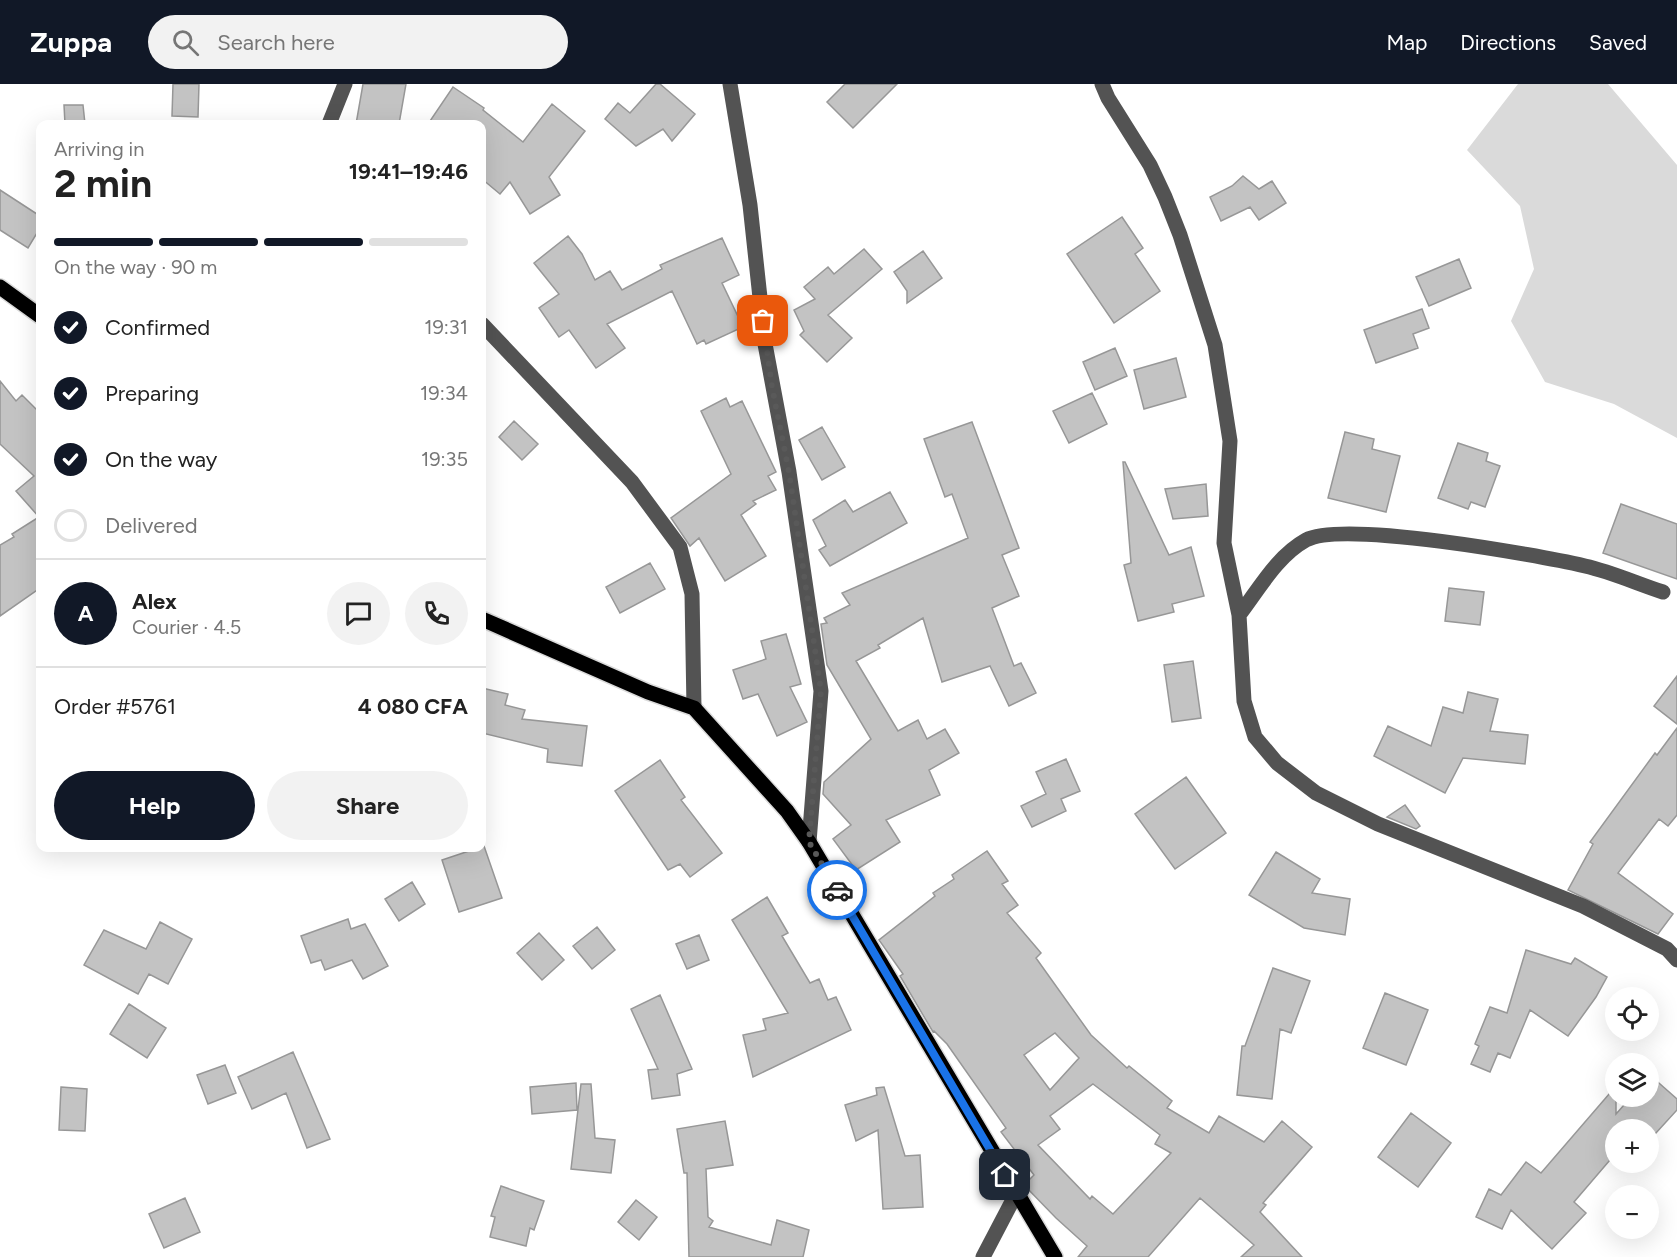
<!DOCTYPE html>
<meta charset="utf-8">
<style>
:root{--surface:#fff;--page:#f2f2f2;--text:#222;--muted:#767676;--line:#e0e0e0;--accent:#111827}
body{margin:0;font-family:Figtree,sans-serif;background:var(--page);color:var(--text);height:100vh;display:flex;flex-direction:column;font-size:22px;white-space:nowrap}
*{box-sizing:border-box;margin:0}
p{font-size:20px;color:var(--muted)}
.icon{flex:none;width:33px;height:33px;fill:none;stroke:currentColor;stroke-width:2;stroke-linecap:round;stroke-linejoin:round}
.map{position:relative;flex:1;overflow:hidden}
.details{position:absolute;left:36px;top:36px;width:450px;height:732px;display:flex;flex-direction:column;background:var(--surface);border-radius:12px;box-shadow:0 6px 24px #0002}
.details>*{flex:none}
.fabs{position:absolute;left:1605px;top:903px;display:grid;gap:12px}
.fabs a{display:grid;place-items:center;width:54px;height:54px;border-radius:50%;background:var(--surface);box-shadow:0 6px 24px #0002;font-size:30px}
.pin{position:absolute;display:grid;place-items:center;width:51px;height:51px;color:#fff;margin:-26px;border-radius:12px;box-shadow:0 3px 9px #0006}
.courier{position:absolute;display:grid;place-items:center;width:60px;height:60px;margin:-30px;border:4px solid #1a73e8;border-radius:50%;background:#fff;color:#222;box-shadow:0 2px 8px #0007}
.head em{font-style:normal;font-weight:700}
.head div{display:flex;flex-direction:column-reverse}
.head{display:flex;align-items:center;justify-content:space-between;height:102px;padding:0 18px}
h1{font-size:39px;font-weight:700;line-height:45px}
.bar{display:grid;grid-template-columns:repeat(4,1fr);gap:9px 6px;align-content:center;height:72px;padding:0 18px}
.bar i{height:8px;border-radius:4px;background:var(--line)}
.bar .on{background:var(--accent)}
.bar p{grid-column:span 4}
.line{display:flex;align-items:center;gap:15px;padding:0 18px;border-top:2px solid var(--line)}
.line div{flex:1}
.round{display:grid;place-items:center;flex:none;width:63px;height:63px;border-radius:32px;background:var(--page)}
ol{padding:0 18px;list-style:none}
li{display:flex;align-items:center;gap:18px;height:66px}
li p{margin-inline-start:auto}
li .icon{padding:6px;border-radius:50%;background:var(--accent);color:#fff;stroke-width:4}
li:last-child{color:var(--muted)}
li i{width:33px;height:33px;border:3px solid var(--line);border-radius:50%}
.action{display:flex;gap:12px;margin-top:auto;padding:12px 18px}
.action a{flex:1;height:69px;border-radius:36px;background:var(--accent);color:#fff;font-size:24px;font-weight:700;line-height:69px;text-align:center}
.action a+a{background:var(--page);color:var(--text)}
header{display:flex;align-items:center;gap:36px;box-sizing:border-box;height:84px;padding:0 30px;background:var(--accent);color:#fff}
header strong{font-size:28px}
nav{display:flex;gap:33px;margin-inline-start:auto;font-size:21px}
.search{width:420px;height:54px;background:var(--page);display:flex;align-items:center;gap:15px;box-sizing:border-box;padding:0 21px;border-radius:33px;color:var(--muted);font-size:22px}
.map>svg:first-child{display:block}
.green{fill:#dadada}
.building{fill:#c3c3c3;stroke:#979797;stroke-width:1.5;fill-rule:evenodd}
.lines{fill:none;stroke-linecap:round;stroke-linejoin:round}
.major-casing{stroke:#dbdbdb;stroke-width:18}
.minor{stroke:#535353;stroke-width:15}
.major{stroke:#000;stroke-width:15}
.done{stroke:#595959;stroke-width:6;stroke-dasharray:0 10.8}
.route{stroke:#1a73e8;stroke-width:8}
</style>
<header>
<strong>Zuppa</strong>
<div class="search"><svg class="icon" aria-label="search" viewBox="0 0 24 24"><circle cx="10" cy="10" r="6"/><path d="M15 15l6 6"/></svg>Search here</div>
<nav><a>Map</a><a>Directions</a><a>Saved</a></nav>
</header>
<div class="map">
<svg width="1677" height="1173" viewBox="0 0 1677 1173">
<rect width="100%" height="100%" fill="#fff"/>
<path class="green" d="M1518,0H1608L1677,81V354L1614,320L1545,298L1511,237L1534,185L1520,122L1467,66Z"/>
<path class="building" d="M173,0H199L198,33L172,32Z
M363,0H406L399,40H356Z
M656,0H660L695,30L672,57L663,45L636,62L605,35L618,19L630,29Z
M845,0H897L853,44L827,18Z
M453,3L484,24L483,26L523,58L552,20L585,47L549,93L560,111L530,130L510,98L500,110L482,95V40H428Z
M64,21H83L85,40H65Z
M1243,92L1259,105L1272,97L1286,119L1259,136L1250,123L1221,137L1210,113L1232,102Z
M0,106L40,132V144L28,164L0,146Z
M1122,133L1143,164L1135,170L1160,207L1114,239L1067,170Z
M568,152L582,170L595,196L610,187L622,206L662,185L660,181L722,154L739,191L722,199L743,243L706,260L704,256L697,260L672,207L607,240L625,264L596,284L569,246L559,253L539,224L559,210L534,179Z
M864,165L882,185L828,231L852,254L827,278L800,251L804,247L794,226L815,215L804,203L828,183L834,190Z
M923,167L942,194L907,219V207L894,188Z
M1459,175L1471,204L1429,222L1416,193Z
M1422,225L1429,244L1413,250L1418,264L1376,279L1364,246Z
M1115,264L1127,292L1095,306L1083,278Z
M1176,274L1186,313L1144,325L1134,286Z
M0,297L16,317L22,311L40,329V504L0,532V461L14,453L12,450L39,433L16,407L34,392L0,360Z
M1092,309L1107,340L1069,359L1053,327Z
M726,314L730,323L742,317L776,388L768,392L776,406L753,417L756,420L741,431L766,472L725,497L699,454L690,462L671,434L731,390L701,327Z
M514,337L538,360L522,376L499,353Z
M972,338L1019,464L1002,471L1019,512L992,524L1014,582L1021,579L1036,609L1009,622L990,582L942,598L923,534L878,561L880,564L856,577L898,647L918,636L927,655L945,645L959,669L929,686L940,711L886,736L900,758L856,786L833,755L851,741L823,710L824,698L871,655L827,581L821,540L827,539L824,534L850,521L842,509L968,454L952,410L945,413L924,355Z
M822,343L845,383L822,396L799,356Z
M1345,348L1374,355L1372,365L1400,372L1386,428L1328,414Z
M1458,359L1488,369L1486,377L1500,382L1485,423L1471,418L1468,425L1438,414Z
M1123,378H1125L1169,471L1191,463L1204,512L1172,520L1174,528L1138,537L1124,481L1131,479Z
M1206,400L1208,432L1173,435L1165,405Z
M890,408L907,439L830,482L819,466L826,462L813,436L845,416L853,428Z
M1621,420L1677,440V495L1603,469Z
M650,479L665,505L620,529L606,503Z
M1449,504L1484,508L1480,541L1445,537Z
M786,550L801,600L790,603L807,638L777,652L758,610L743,615L733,586L766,575L761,557Z
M1193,577L1201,634L1172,638L1164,581Z
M1677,592V640L1654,622Z
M482,604L508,610L505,621L525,626L522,635L587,642L582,682L547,678L548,665L482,649Z
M1468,608L1498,615L1490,647L1528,651L1525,680L1463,674L1445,709L1374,672L1388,642L1431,662L1443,623L1463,629Z
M1677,644V731L1668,742L1659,735L1618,789L1673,830L1658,850L1568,806L1593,760L1590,758L1655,669L1657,671Z
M1066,675L1080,707L1061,715L1066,727L1032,743L1021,722L1046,710L1036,688Z
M660,676L685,713L681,716L722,769L690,793L680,780L668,786L615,707Z
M1186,693L1226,749L1175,785L1135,730Z
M1405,721L1420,742L1416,745L1387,733Z
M484,762L502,814L459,828L442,776Z
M987,767L1008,797L1002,800L1018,821L1007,829L1041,869L1036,874L1091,951L1127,984L1129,982L1172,1017L1167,1024L1209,1049L1219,1032L1264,1058L1282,1037L1312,1063L1263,1119L1266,1121L1260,1128L1302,1173H1241L1254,1161L1200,1114L1148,1173H1078L1087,1162L1056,1134L1024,1101L1034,1091L1001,1048L1006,1044L947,960L934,947L933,948L900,892L903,890L879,856L935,812L933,809L954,795L952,791ZM1055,949L1079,974L1050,1006L1024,971ZM1093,1000L1160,1051L1155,1060L1171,1069L1113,1130L1092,1112L1090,1115L1038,1061L1060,1045L1050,1032Z
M1276,768L1320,795L1312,809L1350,815L1345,851L1304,844L1249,811Z
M412,798L425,820L399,837L385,815Z
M767,813L788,849L782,852L810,899L819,895L828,916L836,913L851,946L753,993L743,951L766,946L763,935L788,929L732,836Z
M348,835L351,845L365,840L388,882L363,895L352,876L325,886L321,876L311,879L301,852Z
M160,838L192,855L168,900L149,890L138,910L84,881L104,846L146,865Z
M597,843L615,866L592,885L573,862Z
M539,849L564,876L542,896L517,869Z
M699,851L709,876L687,885L676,860Z
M1526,866L1571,880L1575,874L1607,893L1596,913L1568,952L1530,926L1510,974L1498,969L1490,988L1471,980L1479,962L1475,960L1490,923L1507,929Z
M1273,884L1310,897L1291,949L1280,945L1272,1015L1237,1011L1242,962H1245Z
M1385,909L1428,926L1406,981L1363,964Z
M660,911L692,985L677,990L680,1011L652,1015L648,986L658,985L631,925Z
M129,920L166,944L147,974L110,950Z
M293,968L330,1055L307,1064L286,1009L252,1025L238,993Z
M225,981L236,1009L208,1020L197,991Z
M1651,992L1677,1015V1026L1655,1050L1649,1046H1616V1069L1574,1118L1586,1129L1552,1165L1511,1126L1502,1145L1476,1133L1489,1105L1501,1111L1526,1078L1541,1089L1616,1002V1030L1632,1012H1648V994Z
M576,999L577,1026L532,1030L530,1003Z
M581,1000H591L595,1054L615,1056L611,1089L571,1085Z
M61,1003L87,1005L85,1047L59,1046Z
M884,1003L905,1072L920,1071L923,1123L883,1125L878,1046L856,1057L845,1021L877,1011L876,1004Z
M1411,1029L1451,1059L1418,1103L1378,1073Z
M725,1037L733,1081L706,1085L708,1133L713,1137L709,1143L771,1161L777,1136L809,1146L803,1173H689L687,1089H684L677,1045Z
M501,1102L544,1117L534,1146L530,1144L526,1162L490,1153L495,1133L491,1132Z
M185,1114L200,1148L164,1164L149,1130Z
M636,1116L657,1133L639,1156L618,1138Z"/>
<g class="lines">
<g class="major-casing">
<path id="major" d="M0,203L40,232
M482,535L648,608L694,624L787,727L809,758L1055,1173"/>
</g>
<path class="minor" d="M730,0L750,121L765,260L789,388L821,607L809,758
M1102,0L1108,14L1150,81L1165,113L1180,151L1215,261L1230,357L1224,459L1239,531L1244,617L1255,653L1277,679L1316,709L1378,740L1583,822L1667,865L1677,876
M329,40L345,0
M482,240L632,398L680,463L692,510L694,624
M1239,531C1259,505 1277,472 1306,456C1343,436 1537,471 1585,482C1612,488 1638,500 1663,508
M983,1173L1016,1110"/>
<use href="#major" class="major"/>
</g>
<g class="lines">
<path class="done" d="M763,237L772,303L789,388L821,607L809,758L837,806"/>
<path class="route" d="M837,806L1005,1091"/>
</g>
</svg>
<div class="fabs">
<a><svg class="icon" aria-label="locate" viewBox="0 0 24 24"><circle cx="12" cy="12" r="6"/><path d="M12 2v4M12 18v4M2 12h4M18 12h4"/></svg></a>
<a><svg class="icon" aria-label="layers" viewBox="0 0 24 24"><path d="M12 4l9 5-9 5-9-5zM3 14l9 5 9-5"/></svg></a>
<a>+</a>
<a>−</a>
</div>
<div class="pin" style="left:763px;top:237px;background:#ea580c"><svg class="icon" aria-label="bag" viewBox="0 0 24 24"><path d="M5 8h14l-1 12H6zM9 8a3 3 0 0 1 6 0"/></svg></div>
<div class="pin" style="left:1005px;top:1091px;background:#1f2937"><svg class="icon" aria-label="home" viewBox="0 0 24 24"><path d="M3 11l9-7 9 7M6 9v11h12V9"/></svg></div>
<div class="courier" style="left:837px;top:806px"><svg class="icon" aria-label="car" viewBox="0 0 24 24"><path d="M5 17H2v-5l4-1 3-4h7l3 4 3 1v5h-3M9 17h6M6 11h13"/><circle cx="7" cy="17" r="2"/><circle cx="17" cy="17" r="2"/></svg></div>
<section class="details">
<div class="head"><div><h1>2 min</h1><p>Arriving in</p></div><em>19:41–19:46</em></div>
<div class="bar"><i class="on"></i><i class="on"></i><i class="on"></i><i></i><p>On the way · 90 m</p></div>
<ol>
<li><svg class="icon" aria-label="check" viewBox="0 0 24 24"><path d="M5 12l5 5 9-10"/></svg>Confirmed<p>19:31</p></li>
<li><svg class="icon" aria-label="check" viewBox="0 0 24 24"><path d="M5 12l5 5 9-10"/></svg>Preparing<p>19:34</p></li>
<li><svg class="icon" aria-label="check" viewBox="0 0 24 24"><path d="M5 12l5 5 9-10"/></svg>On the way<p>19:35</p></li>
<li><i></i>Delivered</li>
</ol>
<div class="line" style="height:108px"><b class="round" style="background:var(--accent);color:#fff">A</b><div><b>Alex</b><p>Courier · 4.5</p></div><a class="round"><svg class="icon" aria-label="chat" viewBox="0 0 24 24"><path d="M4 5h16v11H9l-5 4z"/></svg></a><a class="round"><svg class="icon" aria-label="phone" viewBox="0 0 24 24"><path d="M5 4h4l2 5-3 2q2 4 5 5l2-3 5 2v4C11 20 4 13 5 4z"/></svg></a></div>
<div class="line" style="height:78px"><div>Order #5761</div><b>4 080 CFA</b></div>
<div class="action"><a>Help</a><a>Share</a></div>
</section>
</div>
